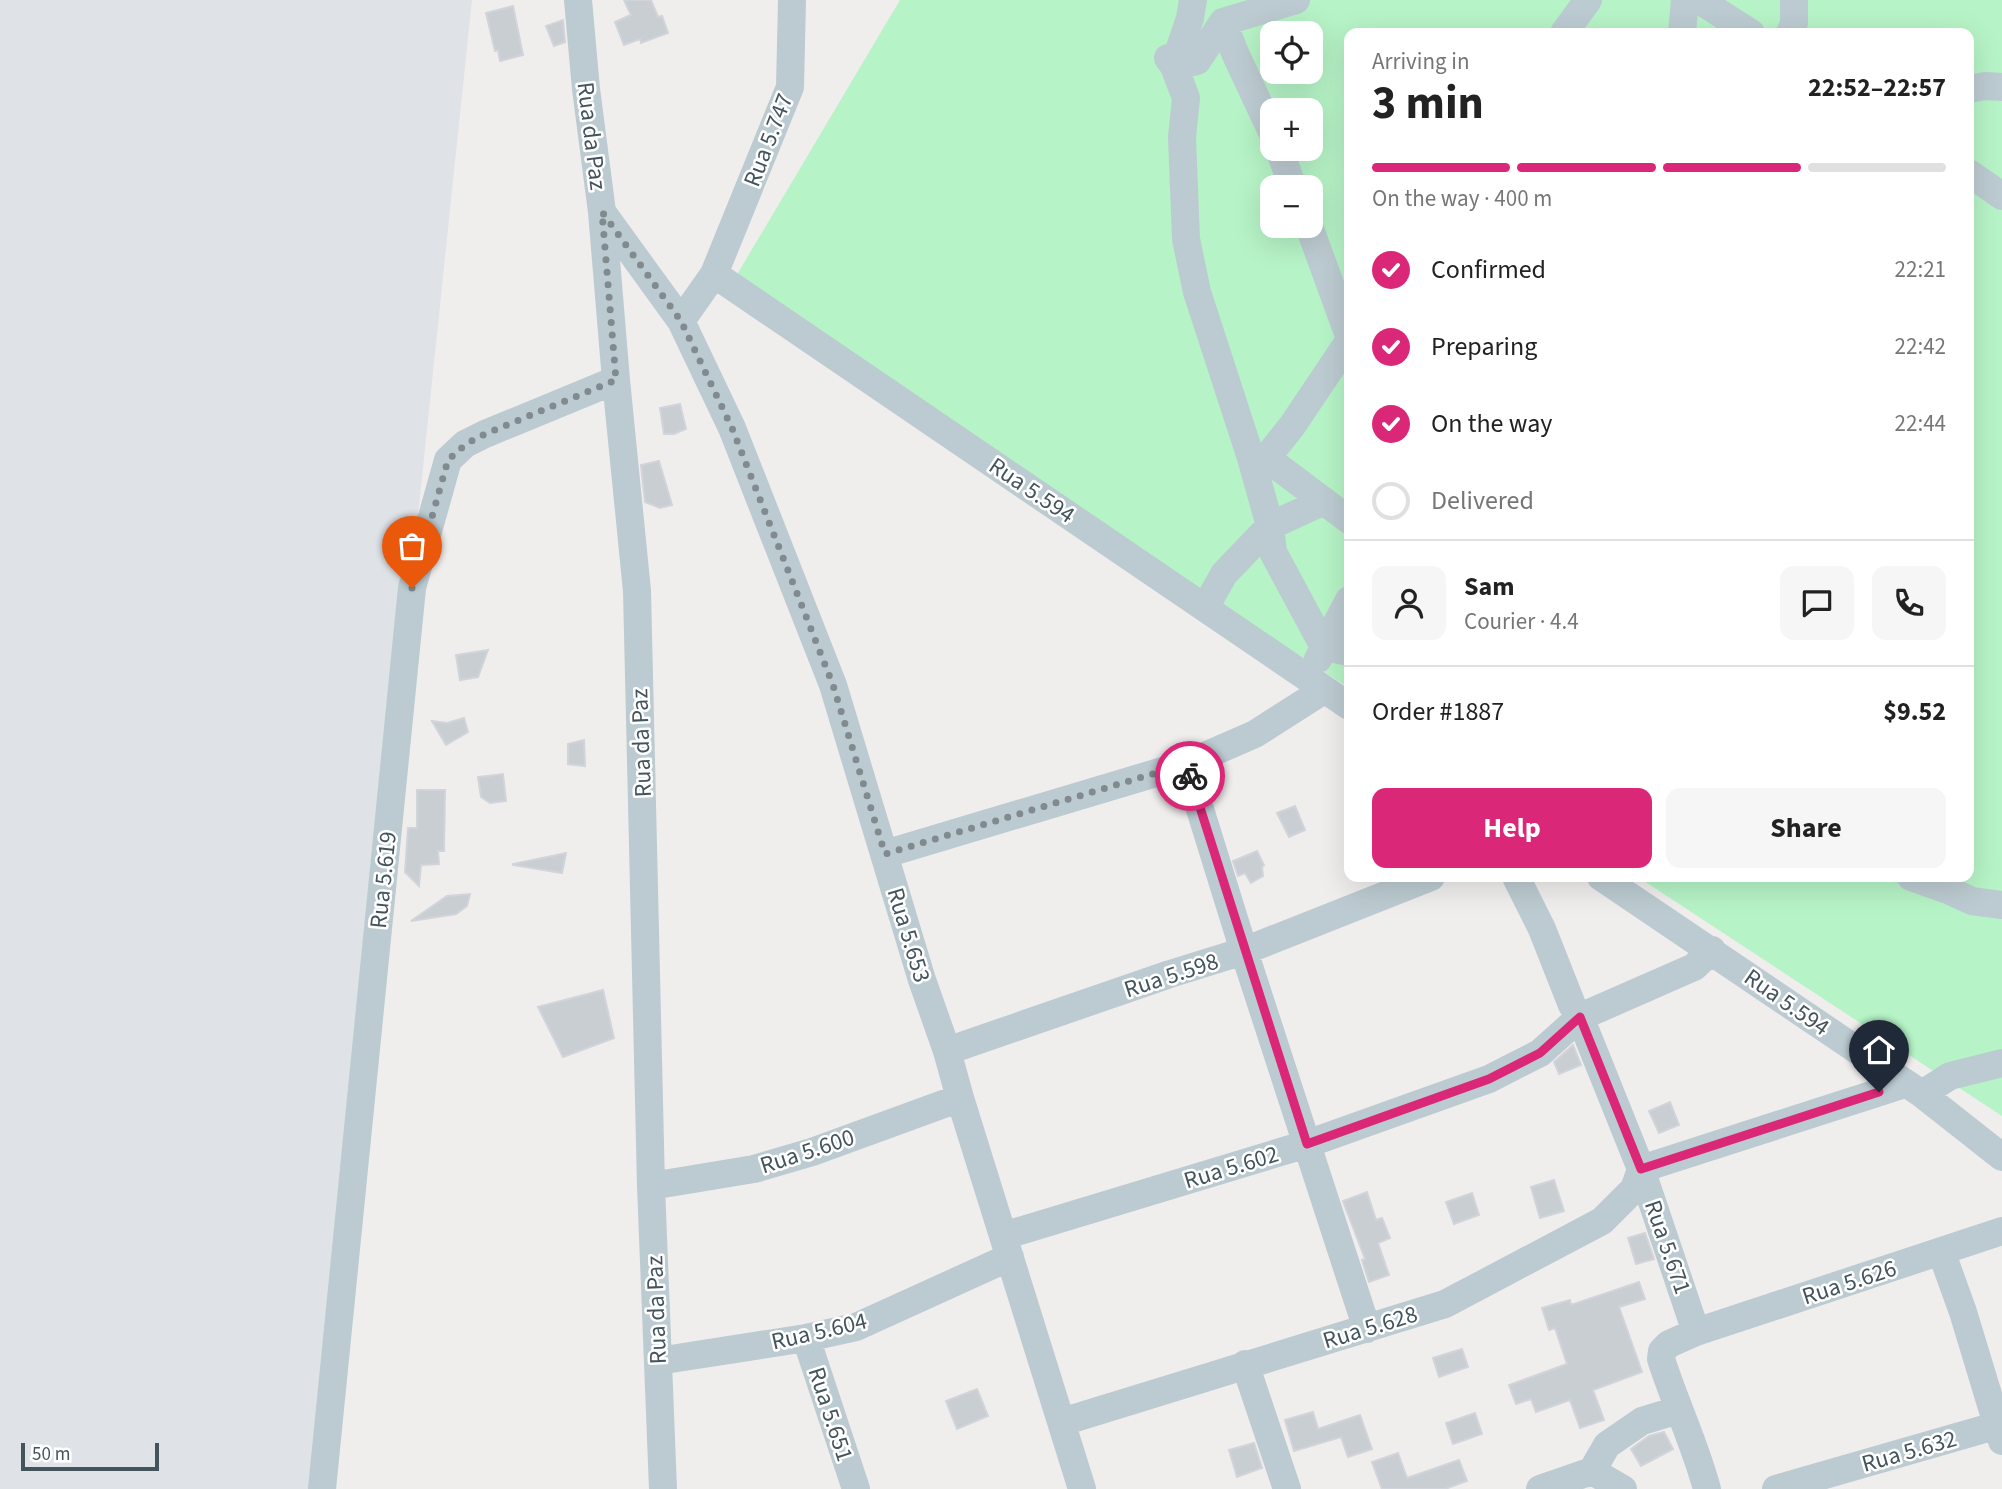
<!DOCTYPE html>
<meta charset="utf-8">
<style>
:root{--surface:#fff;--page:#f6f6f6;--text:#222;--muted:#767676;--line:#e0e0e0;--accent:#db2777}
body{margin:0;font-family:"Source Sans 3",sans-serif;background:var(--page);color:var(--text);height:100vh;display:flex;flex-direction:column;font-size:26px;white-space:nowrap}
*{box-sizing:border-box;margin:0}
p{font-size:23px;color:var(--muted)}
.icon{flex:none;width:38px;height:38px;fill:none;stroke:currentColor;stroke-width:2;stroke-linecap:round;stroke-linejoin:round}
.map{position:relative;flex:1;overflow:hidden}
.drawer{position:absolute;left:1344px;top:28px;width:630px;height:854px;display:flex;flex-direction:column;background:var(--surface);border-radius:14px;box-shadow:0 7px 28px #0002}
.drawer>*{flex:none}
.fabs{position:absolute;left:1260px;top:21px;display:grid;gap:14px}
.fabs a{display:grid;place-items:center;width:63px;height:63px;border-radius:14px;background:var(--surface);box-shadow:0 7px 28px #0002;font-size:35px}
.scale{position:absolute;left:21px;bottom:18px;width:138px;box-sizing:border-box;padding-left:7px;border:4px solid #44545d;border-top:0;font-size:19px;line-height:24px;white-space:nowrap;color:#44545d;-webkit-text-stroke:5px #fff;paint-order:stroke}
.pin{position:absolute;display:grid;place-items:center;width:60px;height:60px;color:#fff;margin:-72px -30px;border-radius:50% 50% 50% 0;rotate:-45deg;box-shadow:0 0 7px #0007}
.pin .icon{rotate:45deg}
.courier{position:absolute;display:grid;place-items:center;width:70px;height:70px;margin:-35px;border:5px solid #db2777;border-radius:50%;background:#fff;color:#222;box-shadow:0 2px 9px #0007}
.headline em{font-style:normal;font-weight:700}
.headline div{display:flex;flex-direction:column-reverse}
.headline{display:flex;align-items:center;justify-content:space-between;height:119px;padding:0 28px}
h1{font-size:46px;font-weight:700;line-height:52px}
.bar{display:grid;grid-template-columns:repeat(4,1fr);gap:10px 7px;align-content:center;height:84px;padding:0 28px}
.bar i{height:9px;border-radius:5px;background:var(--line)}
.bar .current{background:var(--accent)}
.bar p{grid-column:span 4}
.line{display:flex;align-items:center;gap:18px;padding:0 28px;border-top:2px solid var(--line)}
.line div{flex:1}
.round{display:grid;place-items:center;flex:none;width:74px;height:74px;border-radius:14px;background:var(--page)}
ol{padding:0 28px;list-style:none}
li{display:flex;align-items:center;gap:21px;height:77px}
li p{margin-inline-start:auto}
li .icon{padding:7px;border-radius:50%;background:var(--accent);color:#fff;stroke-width:4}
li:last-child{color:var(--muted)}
li i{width:38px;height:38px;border:4px solid var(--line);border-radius:50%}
.primary-button{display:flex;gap:14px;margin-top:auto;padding:14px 28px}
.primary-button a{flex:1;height:80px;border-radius:14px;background:var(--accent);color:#fff;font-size:28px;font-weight:700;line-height:80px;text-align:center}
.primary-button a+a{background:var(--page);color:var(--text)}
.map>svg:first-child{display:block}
.airport{fill:#dfe2e6}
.green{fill:#b6f3c6;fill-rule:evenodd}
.building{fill:#c9ced3;stroke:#d1d4da;stroke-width:2}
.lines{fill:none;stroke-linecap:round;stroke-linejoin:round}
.minor{stroke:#bccbd1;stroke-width:28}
.done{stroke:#808a8f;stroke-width:7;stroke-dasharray:0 12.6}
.route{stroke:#db2777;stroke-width:9}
.labels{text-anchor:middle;stroke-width:5;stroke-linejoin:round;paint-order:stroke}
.street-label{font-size:24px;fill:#44545d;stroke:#fff}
</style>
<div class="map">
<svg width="2002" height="1489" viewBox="0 0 2002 1489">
<rect width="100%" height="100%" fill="#f0eded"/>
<path class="airport" d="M0,0H472L316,1489H0Z"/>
<path class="green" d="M900,0H2002V1116L1638,877H1969V33H1349V688L732,283ZM1272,33H1311V72H1272ZM1272,110H1311V149H1272ZM1272,187H1311V226H1272Z"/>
<path class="building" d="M624,0H651L658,17L662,16L668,33L641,43L640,39L624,45L615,22L631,15Z
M513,6L523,55L500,61L498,50L495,51L486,13Z
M563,20L565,42L554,46L546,26Z
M680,404L686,429L674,434H664L660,408Z
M659,461L672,505L660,508L645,502L641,465Z
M488,650L478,677L460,680L456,655Z
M464,718L468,732L446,745L432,721L447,723Z
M584,740L585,766L568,764V744Z
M503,774L506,801L490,803L481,797L478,777Z
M417,790H445L444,851H438L439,864L421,865L419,886L405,872L408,828H417Z
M1295,806L1305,830L1289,837L1277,813Z
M1257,851L1264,865L1262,867L1263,876L1251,883L1245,873L1238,876L1233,861Z
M566,853L562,873L513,865V864Z
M470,894L467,906L456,914L411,921L447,896Z
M603,990L614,1038L563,1057L538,1007Z
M1573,1045L1581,1065L1559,1074L1554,1062Z
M1670,1102L1679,1125L1659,1133L1649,1111Z
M1554,1180L1564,1211L1540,1218L1531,1187Z
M1367,1192L1376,1220L1382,1218L1390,1238L1378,1243L1389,1275L1369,1282L1362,1260L1365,1259L1343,1201Z
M1472,1193L1479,1215L1454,1224L1446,1202Z
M1645,1233L1654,1259L1636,1264L1628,1238Z
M1639,1282L1645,1299L1619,1307L1642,1372L1593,1390L1604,1420L1580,1428L1570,1400L1536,1412L1531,1399L1516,1404L1509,1385L1567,1364L1555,1328L1549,1330L1542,1308L1570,1300L1571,1305Z
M1462,1349L1468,1367L1439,1377L1433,1358Z
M977,1389L988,1416L957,1429L946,1401Z
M1313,1412L1318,1429L1360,1415L1372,1449L1348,1457L1341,1437L1294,1451L1285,1420Z
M1475,1413L1482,1434L1453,1444L1446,1423Z
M1664,1432L1673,1449L1641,1466L1631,1449L1649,1436Z
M1254,1443L1262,1468L1237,1477L1229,1450Z
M1398,1453L1407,1478L1459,1460L1467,1481L1445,1489H1382L1372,1462Z"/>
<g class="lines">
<path class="minor" d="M578,0L586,89L602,212L616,380L637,591L651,1186L663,1489
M1699,0L1751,33
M1223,22L1296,0
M1564,33L1588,0
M1682,33L1685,0
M1790,33L1794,23V0
M1168,58L1174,66L1186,98L1182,137L1186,239L1197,292L1251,458L1270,526L1273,552L1324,647L1349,652
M1174,66L1197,61L1223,22L1235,53L1272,132
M1174,66L1190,18L1193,0
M1969,89L1985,86L2002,87
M1279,149L1293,187
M1969,173L2002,196
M602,212L681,321L732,428L833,685L922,980L947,1051L960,1098L1082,1489
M1309,226L1349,336
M714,274L1349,706
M681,321L714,274L790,87L792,0
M1251,458L1273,463L1349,520
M1264,461L1292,426L1349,341
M1205,608L1224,574L1270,526L1324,501
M1318,659L1349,600
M1186,764L1244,951L1367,1329
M885,854L1186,764L1255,734L1324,690
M1516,877L1542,929L1572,1005L1580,1017L1641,1169L1696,1332L1669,1344L1662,1351L1661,1359C1675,1403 1695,1444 1707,1489
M1601,877L1922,1094L2002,1157
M1911,877L1948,890L1972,901L2002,905
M947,1051L1170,974L1244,951L1431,877
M1922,1094L1950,1076L2002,1063
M651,1186L754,1169L812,1152L960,1098
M1003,1236L1307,1144L1489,1079L1540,1053L1580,1017L1694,967L1712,950
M1941,1251L1963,1312L2002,1441
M1696,1332L2002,1231
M806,1338L856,1489
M658,1361L806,1338L856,1327L1010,1257
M1245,1364L1287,1489
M1062,1422L1445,1304L1602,1221L1634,1189L1641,1169L1905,1084
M1592,1471L1607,1445L1642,1421L1678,1410
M1592,1471L1623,1489
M322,1489L412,588L448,460L465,444L485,434L616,380
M1540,1489L1592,1471
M1776,1489L2002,1424"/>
</g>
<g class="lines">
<path class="done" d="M412,588L448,460L466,444L485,434L616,380L602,212L681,321L732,428L833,685L885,854L1186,764L1190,776"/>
<path class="route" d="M1190,776L1307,1144L1489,1079L1540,1053L1580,1017L1641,1169L1879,1092"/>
</g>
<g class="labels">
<g class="street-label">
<text transform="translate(592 136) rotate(83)" y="8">Rua da Paz</text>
<text transform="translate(768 140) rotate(-69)" y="8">Rua 5.747</text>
<text transform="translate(1032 490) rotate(34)" y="8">Rua 5.594</text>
<text transform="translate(641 743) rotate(-92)" y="8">Rua da Paz</text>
<text transform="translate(383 880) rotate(-84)" y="8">Rua 5.619</text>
<text transform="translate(909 935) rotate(73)" y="8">Rua 5.653</text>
<text transform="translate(1171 975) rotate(-18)" y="8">Rua 5.598</text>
<text transform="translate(1787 1002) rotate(35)" y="8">Rua 5.594</text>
<text transform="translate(807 1151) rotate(-18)" y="8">Rua 5.600</text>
<text transform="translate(1231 1167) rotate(-17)" y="8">Rua 5.602</text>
<text transform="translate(1668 1247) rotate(71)" y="8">Rua 5.671</text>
<text transform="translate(1849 1282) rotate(-18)" y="8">Rua 5.626</text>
<text transform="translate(656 1310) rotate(-92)" y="8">Rua da Paz</text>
<text transform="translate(1370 1327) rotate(-17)" y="8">Rua 5.628</text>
<text transform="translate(819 1331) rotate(-13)" y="8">Rua 5.604</text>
<text transform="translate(831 1414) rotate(72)" y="8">Rua 5.651</text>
<text transform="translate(1909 1451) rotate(-16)" y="8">Rua 5.632</text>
</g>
</g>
</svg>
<div class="fabs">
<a><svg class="icon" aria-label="locate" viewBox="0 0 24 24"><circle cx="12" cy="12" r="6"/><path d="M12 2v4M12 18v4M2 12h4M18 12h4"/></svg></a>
<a>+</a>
<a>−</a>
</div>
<div class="scale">50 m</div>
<div class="pin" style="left:412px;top:588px;background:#ea580c"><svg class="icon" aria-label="bag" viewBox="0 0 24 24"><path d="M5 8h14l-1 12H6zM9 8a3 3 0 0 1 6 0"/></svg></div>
<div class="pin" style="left:1879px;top:1092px;background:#1f2937"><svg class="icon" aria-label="home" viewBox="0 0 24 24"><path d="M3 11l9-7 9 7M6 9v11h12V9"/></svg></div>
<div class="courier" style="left:1190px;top:776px"><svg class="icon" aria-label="bike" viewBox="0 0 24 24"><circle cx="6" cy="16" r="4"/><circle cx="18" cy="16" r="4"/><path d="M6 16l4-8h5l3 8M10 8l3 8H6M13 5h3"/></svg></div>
<section class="drawer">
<div class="headline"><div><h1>3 min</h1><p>Arriving in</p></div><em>22:52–22:57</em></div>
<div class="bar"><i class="current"></i><i class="current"></i><i class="current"></i><i></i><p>On the way · 400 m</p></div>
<ol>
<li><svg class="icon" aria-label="check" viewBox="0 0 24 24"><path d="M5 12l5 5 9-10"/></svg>Confirmed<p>22:21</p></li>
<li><svg class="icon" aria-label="check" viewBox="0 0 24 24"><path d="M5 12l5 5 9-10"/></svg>Preparing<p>22:42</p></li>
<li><svg class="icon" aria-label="check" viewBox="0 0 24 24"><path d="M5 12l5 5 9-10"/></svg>On the way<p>22:44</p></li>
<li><i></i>Delivered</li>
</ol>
<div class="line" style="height:126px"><a class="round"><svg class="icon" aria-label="person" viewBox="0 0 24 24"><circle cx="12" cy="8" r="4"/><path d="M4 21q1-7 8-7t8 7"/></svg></a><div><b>Sam</b><p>Courier · 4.4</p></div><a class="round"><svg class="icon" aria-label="chat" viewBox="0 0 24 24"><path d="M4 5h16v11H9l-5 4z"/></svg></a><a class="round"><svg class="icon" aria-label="phone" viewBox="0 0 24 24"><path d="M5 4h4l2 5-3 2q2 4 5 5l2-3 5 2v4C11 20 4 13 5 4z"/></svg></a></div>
<div class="line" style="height:91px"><div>Order #1887</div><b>$9.52</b></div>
<div class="primary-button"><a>Help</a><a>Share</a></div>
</section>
</div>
